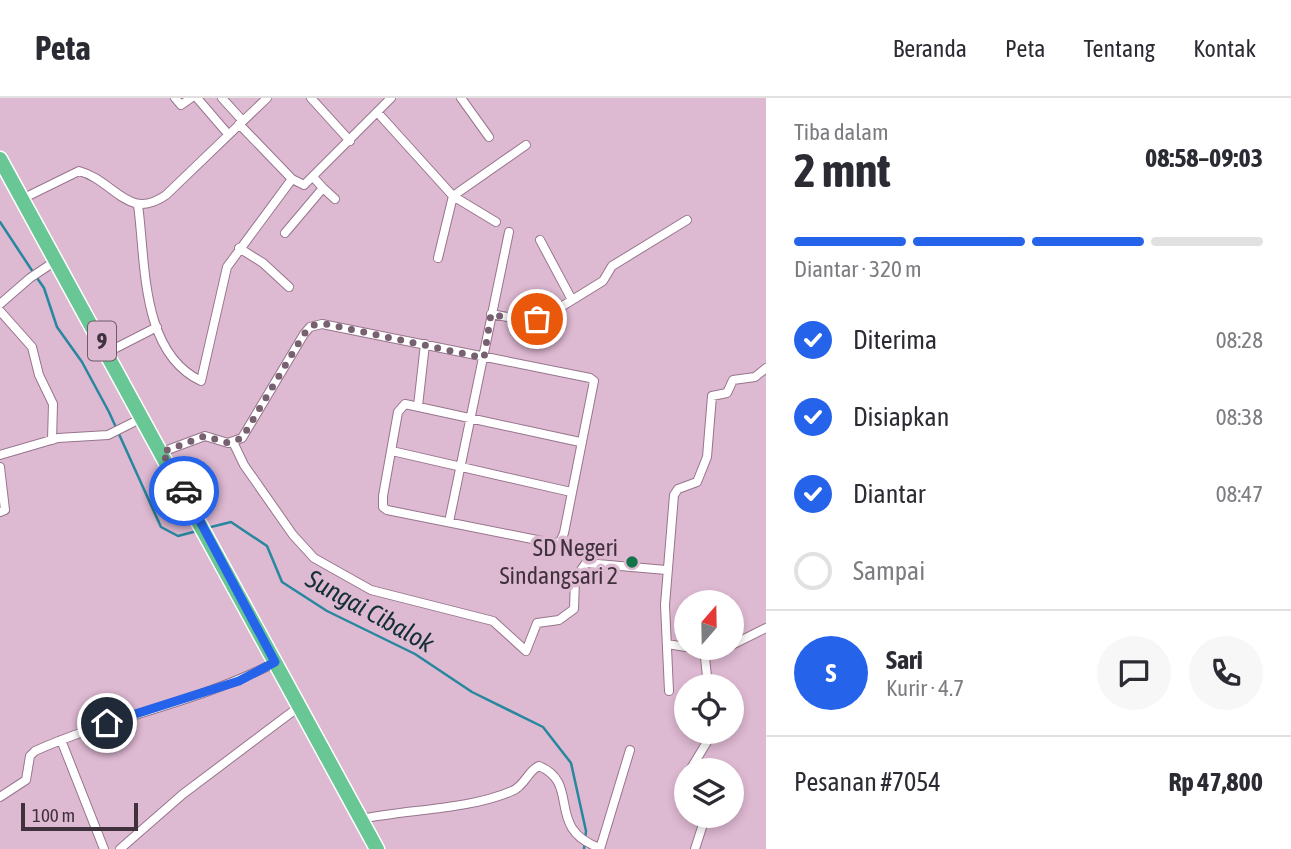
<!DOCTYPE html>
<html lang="id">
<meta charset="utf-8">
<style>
:root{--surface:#fff;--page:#f7f7f7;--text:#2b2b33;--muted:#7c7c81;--line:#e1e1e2;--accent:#2563eb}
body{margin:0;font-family:"Asap Condensed",sans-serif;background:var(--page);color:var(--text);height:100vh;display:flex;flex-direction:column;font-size:26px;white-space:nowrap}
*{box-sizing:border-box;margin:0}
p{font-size:23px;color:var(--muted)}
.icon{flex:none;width:38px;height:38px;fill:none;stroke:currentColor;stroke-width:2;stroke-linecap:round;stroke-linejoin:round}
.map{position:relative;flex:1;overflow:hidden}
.panel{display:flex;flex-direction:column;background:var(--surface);width:525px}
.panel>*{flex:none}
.needle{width:46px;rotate:20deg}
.tools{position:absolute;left:674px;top:492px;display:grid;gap:14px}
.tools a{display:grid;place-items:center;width:70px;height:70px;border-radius:50%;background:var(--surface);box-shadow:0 4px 10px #0003;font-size:35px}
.scale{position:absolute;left:21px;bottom:18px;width:117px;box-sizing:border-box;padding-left:7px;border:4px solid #40323c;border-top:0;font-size:19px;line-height:24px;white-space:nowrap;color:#40323c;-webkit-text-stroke:5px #deb9d2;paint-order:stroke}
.pin{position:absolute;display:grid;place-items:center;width:60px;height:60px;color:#fff;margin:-30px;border:4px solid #fff;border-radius:50%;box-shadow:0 2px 7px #0007}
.courier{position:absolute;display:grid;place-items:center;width:70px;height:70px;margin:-35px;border:5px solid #2563eb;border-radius:50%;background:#fff;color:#222;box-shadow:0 2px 9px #0007}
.headline em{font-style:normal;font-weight:700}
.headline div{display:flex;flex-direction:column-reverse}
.headline{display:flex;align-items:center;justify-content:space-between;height:119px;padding:0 28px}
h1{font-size:46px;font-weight:700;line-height:52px}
.bar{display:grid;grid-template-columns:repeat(4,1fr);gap:10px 7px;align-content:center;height:84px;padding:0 28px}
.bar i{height:9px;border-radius:5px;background:var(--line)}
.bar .selected{background:var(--accent)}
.bar p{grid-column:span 4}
.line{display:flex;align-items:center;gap:18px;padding:0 28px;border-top:2px solid var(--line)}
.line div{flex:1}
.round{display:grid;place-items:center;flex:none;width:74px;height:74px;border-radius:37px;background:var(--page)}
ol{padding:0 28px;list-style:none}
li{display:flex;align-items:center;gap:21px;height:77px}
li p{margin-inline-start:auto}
li .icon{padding:7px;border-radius:50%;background:var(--accent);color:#fff;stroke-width:4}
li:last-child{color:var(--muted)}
li i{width:38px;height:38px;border:4px solid var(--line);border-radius:50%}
header{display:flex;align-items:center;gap:42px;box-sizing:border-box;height:98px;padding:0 35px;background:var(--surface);border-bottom:2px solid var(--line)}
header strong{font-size:33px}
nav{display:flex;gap:38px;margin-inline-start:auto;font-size:24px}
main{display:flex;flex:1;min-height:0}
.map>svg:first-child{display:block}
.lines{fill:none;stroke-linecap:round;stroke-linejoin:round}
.stream{stroke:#27879f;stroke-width:2.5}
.street-casing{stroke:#97758c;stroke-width:10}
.highway-casing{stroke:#fff;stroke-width:17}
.street{stroke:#fff;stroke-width:8}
.highway{stroke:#68c794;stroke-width:14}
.done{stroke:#776170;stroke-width:7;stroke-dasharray:0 12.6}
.route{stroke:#2563eb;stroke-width:9}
.poi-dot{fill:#13744a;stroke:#deb9d2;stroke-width:2.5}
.labels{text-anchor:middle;stroke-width:7;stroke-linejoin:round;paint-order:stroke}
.shield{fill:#deb9d2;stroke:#6f5a69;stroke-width:2}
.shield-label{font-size:23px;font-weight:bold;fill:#40323c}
.poi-label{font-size:24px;fill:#40323c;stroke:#deb9d2;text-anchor:end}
.water-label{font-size:26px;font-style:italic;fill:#132f37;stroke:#deb9d2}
</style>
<header>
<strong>Peta</strong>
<nav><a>Beranda</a><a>Peta</a><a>Tentang</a><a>Kontak</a></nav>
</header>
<main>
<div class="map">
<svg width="766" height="751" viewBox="0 0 766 751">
<rect width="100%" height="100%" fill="#deb9d2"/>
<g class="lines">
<path class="stream" d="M0,124L33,174
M37,180L44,190L57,229L82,264L109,314L161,429L178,438L197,433
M207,430L231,424L267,448L282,484L327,513L415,556L472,594L543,629L571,665L586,733L584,751"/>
<g class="street-casing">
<path id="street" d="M175,0L181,7L191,0
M197,0L228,36
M222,0L242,22
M311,0L350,43
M461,0L489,39
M378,15L453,98L496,124
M239,26L292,81L304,87L391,0
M323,90L335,101
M22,101L79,73C114,82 128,124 166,97L267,0
M138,107C146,164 140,254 201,283L227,169L292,81
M285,135L323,90L314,80
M540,142L572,202
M239,150L263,165L289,189
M438,160L453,98L526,47
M0,206L30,180L57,162
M0,213L32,249L39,277L53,306L52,342
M491,216L524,222L548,217L603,183L612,168L687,122
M108,254L157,229
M418,308L425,246
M233,344L244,367L293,437L314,460L371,492L493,523L526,553L537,525L559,522L574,511L575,480L586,465L666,472
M392,353L571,394
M162,354L205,338L228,345L242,340L304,236L310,229L322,226L590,280L594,283L564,435L560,444L552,445L387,412L383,409V398L398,314L405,306L580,344
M0,357L58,340L108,337L144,319
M0,369L5,412L0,414
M449,424L509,134
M667,546L686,549
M732,547L766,530
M704,550L708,588
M669,593L665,507L674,397L678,391L697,384L707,359L712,298L727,295L733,282L755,279L766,270
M61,642L104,751
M690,672L713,634
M0,699L26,682L30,658L35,653C113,618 200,604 276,564
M361,721C410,711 467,712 512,693C525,688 528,672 539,668C582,686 544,730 600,750
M120,751L183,696L300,608
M600,751L630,652
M695,751L704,723L702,718"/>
</g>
<g class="highway-casing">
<path id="highway" d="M0,61L377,751"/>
</g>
<use href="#street" class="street"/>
<use href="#highway" class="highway"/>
</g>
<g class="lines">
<path class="done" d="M184,393L162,354L205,338L228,345L242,340L304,236L313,227L326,226L484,260L491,216L517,222L537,221"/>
<path class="route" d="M107,625L239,583L275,564L184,393"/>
</g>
<circle class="poi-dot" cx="632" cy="464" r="7"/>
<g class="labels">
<rect class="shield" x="88" y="223.5" width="28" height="39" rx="5"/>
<g class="shield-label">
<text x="102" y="251">9</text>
</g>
<g class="poi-label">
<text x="618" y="458">SD Negeri<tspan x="618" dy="28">Sindangsari 2</tspan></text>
</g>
<g class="water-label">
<text transform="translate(370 513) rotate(29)" y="9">Sungai Cibalok</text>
</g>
</g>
</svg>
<div class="tools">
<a><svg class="needle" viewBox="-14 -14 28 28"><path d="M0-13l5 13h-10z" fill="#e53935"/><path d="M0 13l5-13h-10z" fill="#7c7c81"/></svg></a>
<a><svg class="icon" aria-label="locate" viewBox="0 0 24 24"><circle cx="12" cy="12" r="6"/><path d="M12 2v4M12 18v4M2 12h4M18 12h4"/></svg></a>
<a><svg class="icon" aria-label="layers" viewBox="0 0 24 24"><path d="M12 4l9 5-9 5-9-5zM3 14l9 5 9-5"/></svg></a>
</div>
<div class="scale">100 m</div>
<div class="pin" style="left:537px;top:221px;background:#ea580c"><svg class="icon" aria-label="bag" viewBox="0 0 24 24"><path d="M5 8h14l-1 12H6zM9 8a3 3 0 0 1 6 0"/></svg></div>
<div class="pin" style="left:107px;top:625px;background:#1f2937"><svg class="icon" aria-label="home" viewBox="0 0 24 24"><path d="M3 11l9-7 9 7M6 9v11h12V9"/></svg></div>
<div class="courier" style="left:184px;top:393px"><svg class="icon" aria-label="car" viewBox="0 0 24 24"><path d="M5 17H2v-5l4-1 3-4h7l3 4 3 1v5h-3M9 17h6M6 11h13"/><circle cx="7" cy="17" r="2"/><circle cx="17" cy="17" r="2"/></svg></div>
</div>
<section class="panel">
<div class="headline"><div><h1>2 mnt</h1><p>Tiba dalam</p></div><em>08:58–09:03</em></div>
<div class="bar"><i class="selected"></i><i class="selected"></i><i class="selected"></i><i></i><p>Diantar · 320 m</p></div>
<ol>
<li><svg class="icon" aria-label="check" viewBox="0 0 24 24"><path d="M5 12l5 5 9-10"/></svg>Diterima<p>08:28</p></li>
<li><svg class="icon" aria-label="check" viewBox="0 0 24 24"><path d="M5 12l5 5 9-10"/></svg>Disiapkan<p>08:38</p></li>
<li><svg class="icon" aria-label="check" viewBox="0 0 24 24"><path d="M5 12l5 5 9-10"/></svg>Diantar<p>08:47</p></li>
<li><i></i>Sampai</li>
</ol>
<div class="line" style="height:126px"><b class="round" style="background:var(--accent);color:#fff">S</b><div><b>Sari</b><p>Kurir · 4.7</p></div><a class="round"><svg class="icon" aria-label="chat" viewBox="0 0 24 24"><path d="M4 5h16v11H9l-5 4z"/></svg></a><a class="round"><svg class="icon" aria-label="phone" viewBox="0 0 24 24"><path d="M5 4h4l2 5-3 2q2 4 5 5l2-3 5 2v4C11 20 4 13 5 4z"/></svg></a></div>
<div class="line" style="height:91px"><div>Pesanan #7054</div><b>Rp 47,800</b></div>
</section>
</main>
